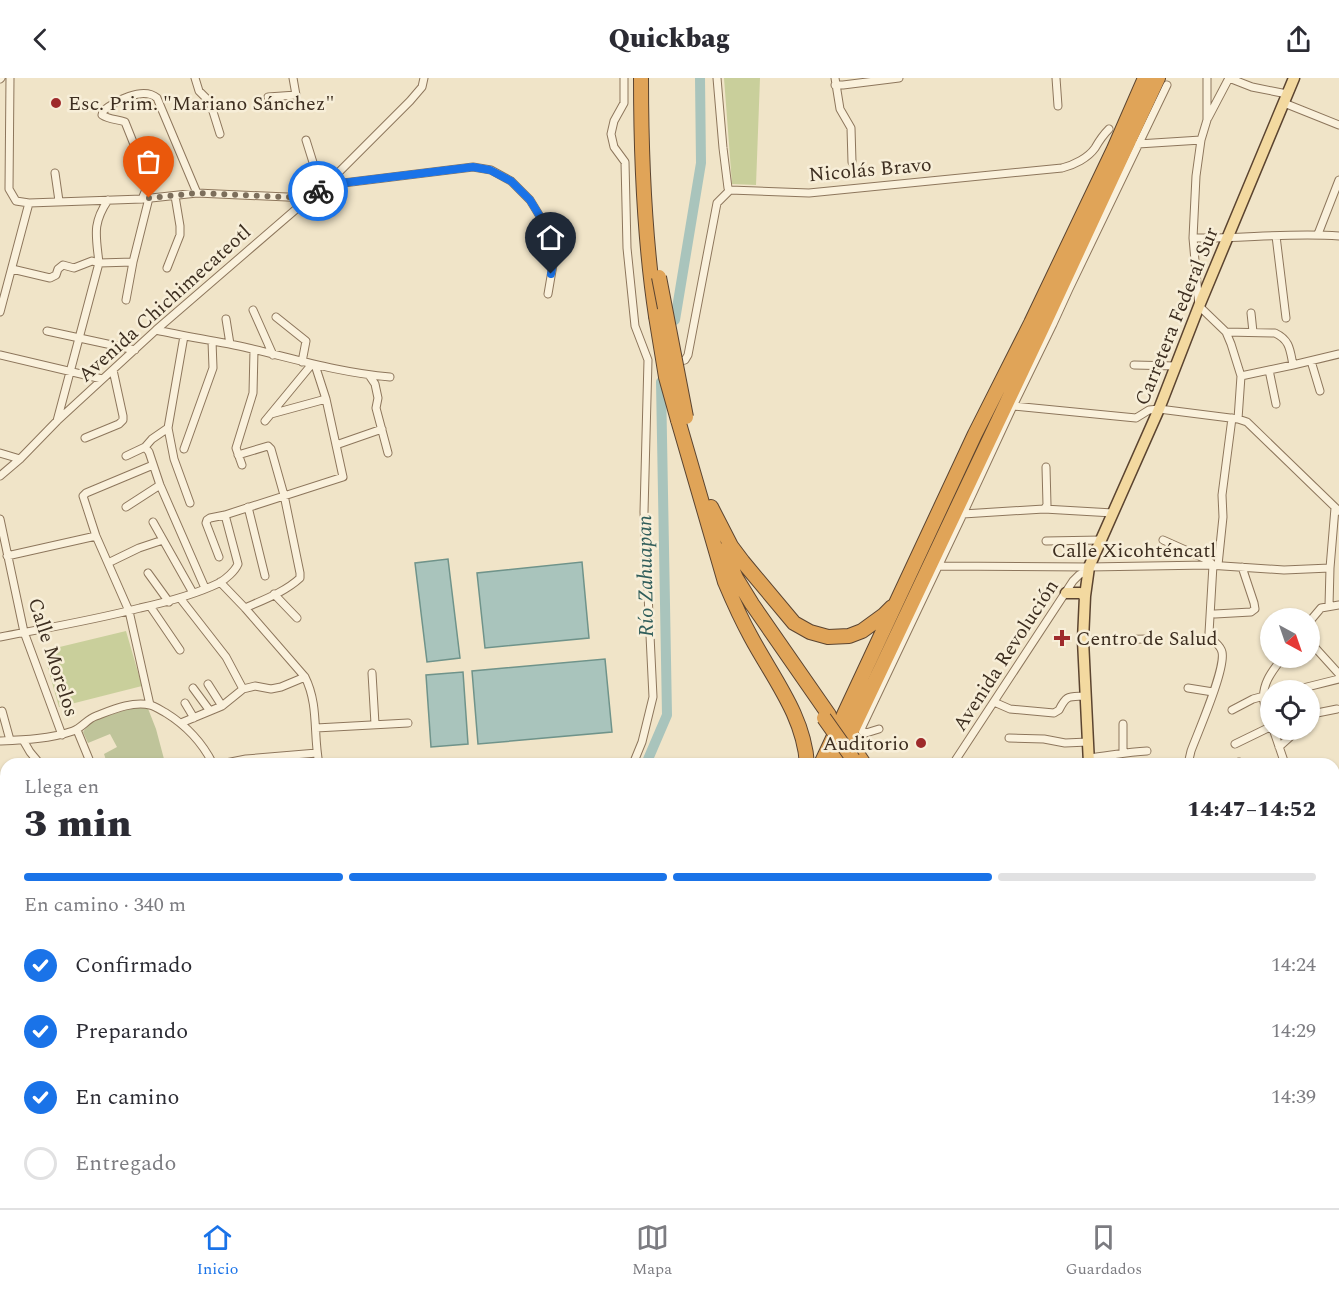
<!DOCTYPE html>
<html lang="es">
<meta charset="utf-8">
<style>
:root{--surface:#fff;--page:#f2f2f3;--text:#2b2b33;--muted:#7c7c81;--line:#e1e1e2;--accent:#1a73e8}
body{margin:0;font-family:Spectral,serif;background:var(--page);color:var(--text);height:100vh;display:flex;flex-direction:column;font-size:22px;white-space:nowrap}
*{box-sizing:border-box;margin:0}
p{font-size:20px;color:var(--muted)}
.icon{flex:none;width:33px;height:33px;fill:none;stroke:currentColor;stroke-width:2;stroke-linecap:round;stroke-linejoin:round}
.map{position:relative;flex:1;overflow:hidden}
.drawer{position:absolute;left:0px;top:680px;width:1340px;height:452px;display:flex;flex-direction:column;background:var(--surface);border-radius:18px 18px 0 0;box-shadow:0 2px 4px #0004}
.drawer>*{flex:none}
.needle{width:39px;rotate:140deg}
.tools{position:absolute;left:1260px;top:530px;display:grid;gap:12px}
.tools a{display:grid;place-items:center;width:60px;height:60px;border-radius:50%;background:var(--surface);box-shadow:0 2px 4px #0004;font-size:30px}
.pin{position:absolute;display:grid;place-items:center;width:51px;height:51px;color:#fff;margin:-62px -26px;border-radius:50% 50% 50% 0;rotate:-45deg;box-shadow:0 0 6px #0007}
.pin .icon{rotate:45deg}
.courier{position:absolute;display:grid;place-items:center;width:60px;height:60px;margin:-30px;border:4px solid #1a73e8;border-radius:50%;background:#fff;color:#222;box-shadow:0 2px 8px #0007}
.summary em{font-style:normal;font-weight:800}
.summary div{display:flex;flex-direction:column-reverse}
.summary{display:flex;align-items:center;justify-content:space-between;height:102px;padding:0 24px}
h1{font-size:39px;font-weight:800;line-height:45px}
.bar{display:grid;grid-template-columns:repeat(4,1fr);gap:9px 6px;align-content:center;height:72px;padding:0 24px}
.bar i{height:8px;border-radius:4px;background:var(--line)}
.bar .selected{background:var(--accent)}
.bar p{grid-column:span 4}
ol{padding:0 24px;list-style:none}
li{display:flex;align-items:center;gap:18px;height:66px}
li p{margin-inline-start:auto}
li .icon{padding:6px;border-radius:50%;background:var(--accent);color:#fff;stroke-width:4}
li:last-child{color:var(--muted)}
li i{width:33px;height:33px;border:3px solid var(--line);border-radius:50%}
header{display:flex;justify-content:space-between;align-items:center;height:78px;padding:0 24px;background:var(--surface);font-size:27px;font-weight:800}
.dock{display:flex;justify-content:space-around;align-items:center;height:84px;border-top:2px solid var(--line);background:var(--surface);font-size:16px;color:var(--muted)}
.dock a{display:grid;justify-items:center;gap:3px}
.dock .selected{color:var(--accent)}
.map>svg:first-child{display:block}
.green{fill:#c9cf9b}
.cemetery{fill:#bfc49a}
.water{fill:#a9c4bc;stroke:#6f938a;stroke-width:1.5}
.lines{fill:none;stroke-linecap:round;stroke-linejoin:round}
.stream{stroke:#6f938a;stroke-width:1.5}
.river{stroke:#a9c4bc;stroke-width:10}
.minor-casing{stroke:#8d765c;stroke-width:9}
.tertiary-casing{stroke:#8d765c;stroke-width:11}
.secondary-casing{stroke:#6f573f;stroke-width:13}
.primary-casing{stroke:#5b4430;stroke-width:13}
.motorway-casing{stroke:#5b4430;stroke-width:16}
.minor{stroke:#faf1dc;stroke-width:7}
.tertiary{stroke:#faf1dc;stroke-width:9}
.secondary{stroke:#faf1dc;stroke-width:10}
.primary{stroke:#f3d9a0;stroke-width:10}
.motorway{stroke:#e0a458;stroke-width:14}
.motorway-bridge-casing{stroke:#5b4430;stroke-width:16;stroke-linecap:butt}
.motorway-bridge{stroke:#e0a458;stroke-width:14}
.done{stroke:#7c6e5b;stroke-width:6;stroke-dasharray:0 10.8}
.route{stroke:#1a73e8;stroke-width:8}
.poi-dot{fill:#9e2a2b;stroke:#f7eed8;stroke-width:2}
.labels{text-anchor:middle;stroke-width:5;stroke-linejoin:round;paint-order:stroke}
.poi-label{font-size:20px;fill:#3d2e20;stroke:#f7eed8;text-anchor:start}
.street-label{font-size:20px;fill:#3d2e20;stroke:#f7eed8}
.water-label{font-size:21px;font-style:italic;fill:#2f5d5a;stroke:#f7eed8}
</style>
<header><svg class="icon" aria-label="back" viewBox="0 0 24 24"><path d="M15 5l-7 7 7 7"/></svg>Quickbag<svg class="icon" aria-label="share" viewBox="0 0 24 24"><path d="M12 15V3M7 8l5-5 5 5M5 13v7h14v-7"/></svg></header>
<div class="map">
<svg width="1339" height="1130" viewBox="0 0 1339 1130">
<rect width="100%" height="100%" fill="#f0e4c8"/>
<path class="green" d="M724,0H760L756,107L732,106Z
M126,553L142,608L59,629L43,573Z"/>
<path class="cemetery" d="M147,628L156,651L164,681L148,685H107L104,676L117,669L110,656L88,665L83,654L91,643L126,632Z"/>
<path class="water" d="M448,481L460,580L427,584L415,485Z
M582,484L589,560L485,570L477,495Z
M605,581L612,654L478,666L472,593Z
M463,594L468,666L431,669L426,597Z"/>
<g class="lines">
<path class="stream" d="M516,1125L520,1130"/>
<path class="river" d="M675,242L701,85L700,0
M646,686L667,637L661,304
M0,911L6,915
M994,1125L995,1130"/>
<g class="minor-casing">
<path id="minor" d="M10,0L9,111L16,123L29,125L142,121L197,115L309,120
M195,0L199,13L210,24L220,56
M624,0V25L614,43L611,56L614,69L625,84L627,170L635,248L648,282L644,434L653,619L642,664L633,686
M717,0L723,70L728,110L730,112
M835,0L840,31L851,50L852,84
M1056,0L1058,28
M1207,0V42L1201,62L1196,98L1193,160L1199,228L1226,254L1231,266L1241,298L1238,341
M1229,0L1252,9L1287,16
M0,1L1,0
M835,7H843L899,0
M268,19L296,17L293,0
M1284,25L1339,47
M1208,40L1229,0
M306,62L321,110
M1138,66L1201,62
M55,95L59,123
M327,107L473,89L491,92L511,103L530,122L544,145L555,175L548,216
M730,112L809,115L1062,90C1074,87 1088,80 1095,70C1099,63 1103,57 1109,51
M142,121L147,109V99L125,44C117,41 110,42 102,37L103,33C115,23 143,8 157,20L197,115
M1318,156L1339,102
M1276,158L1286,240
M1193,160C1241,161 1291,154 1339,158
M167,190L180,157V148L175,118
M12,191L50,200L56,197L58,191L63,187L74,190L92,183L99,185L133,184
M126,222L133,184L149,120
M253,232L273,277
M0,234L29,125
M1251,235L1253,254
M276,239L306,263L302,284
M226,241L230,266
M156,252C187,259 218,263 248,270C295,281 341,295 390,299
M47,253L135,272
M1226,254L1275,255C1290,262 1290,272 1293,287
M184,258L168,350L174,381L190,425
M0,277L102,301
M675,281L681,283L685,282L688,277L717,125L730,112
M1311,283L1320,313
M1134,287L1176,288
M1269,292L1276,326
M369,297L375,306L378,320L376,330L388,375
M1241,298L1293,287L1339,276
M1013,328L1136,340L1149,332L1159,331L1238,341L1247,344L1339,433
M271,336L326,321
M57,343L99,185C96,157 92,146 108,122
M265,343L312,286
M85,360L119,346L123,342V338L113,292
M336,367L382,351
M145,369L152,361L168,350
M184,371L213,290L212,263
M0,375L20,381
M238,377L268,368L271,371L284,417L300,495V500C285,514 263,522 245,530
M126,378L145,369L149,374L160,407L205,510
M242,387L236,370L253,315L254,272
M0,398L20,381L57,343L156,252L309,120L326,107L410,23L422,9L424,0
M126,429L160,407
M248,429L265,498
M1044,431L1047,427L1046,389
M963,436L1044,431L1113,435
M0,441L24,554L62,657
M153,444L193,515
M1163,462L1208,482L1213,487L1209,555C1211,564 1220,565 1222,574C1226,591 1198,654 1191,673L1188,686
M1046,463L1101,462
M7,478L96,458
M219,479L206,445L207,442L210,440L225,437L343,399L326,321L315,287
M108,485L139,470L163,462
M1218,487L1223,439L1222,417L1232,340
M938,488L1089,489L1208,487L1284,492L1330,490
M148,495L169,524
M220,504L245,530L305,599C319,627 313,656 319,686
M274,516L297,540
M180,520L226,579L243,611
M150,528L180,572
M1329,528L1330,490L1335,430
M1215,536L1251,534L1255,531L1254,525L1242,489
M1310,543L1321,530L1339,527
M0,559C47,550 94,542 140,530C167,524 194,517 219,505C226,501 235,493 238,486L225,437
M1083,562L1151,561
M1310,564L1339,596
M372,595L375,646
M208,606L222,628
M193,610L210,633
M1188,610L1213,614
M1295,612L1339,601
M994,624L1010,631L1054,635L1059,632C1067,616 1069,619 1086,618
M185,625L194,640
M150,627L129,533L96,458L83,418L86,415L153,387
M1232,632L1253,621L1264,618
M2,633L10,662
M1270,642C1268,636 1265,630 1264,624C1261,606 1273,592 1283,579
M1310,642L1317,635L1337,631
M181,645L222,628L243,611L255,608L271,611L281,609L305,599
M1123,646V674
M316,650L408,645
M879,651L866,655L862,653L861,651L963,436L1013,328L1053,246L1069,211L1167,7
M1273,651L1285,686
M77,652L91,686
M1009,660L1044,661L1065,665L1088,664
M23,662L30,674L40,686
M0,663C24,662 50,661 73,653C82,650 87,641 96,638C112,632 132,623 150,627C155,628 162,633 166,635C187,648 202,664 213,686
M1235,666L1270,649
M1279,669L1299,651
M1089,680C1108,678 1127,674 1147,673
M1239,684V686
M221,686L246,681L317,675
M953,686L1073,503L1079,497L1088,492
M0,707L6,712
M1334,760L1339,761
M1334,814L1339,813
M1334,851L1339,850
M0,889L6,892
M1334,915H1339
M0,980H6
M1334,986L1339,985
M1334,1044L1339,1042
M0,1096L6,1095
M23,1125V1130
M192,1125V1130
M234,1125L241,1130
M767,1125L769,1130
M843,1125L844,1130
M920,1125L922,1130
M1005,1125L1007,1130
M64,1130V1125
M108,1130V1125
M149,1130L150,1125
M1161,1130L1171,1125
M1326,1130L1339,1125"/>
</g>
<g class="tertiary-casing">
<path id="tertiary" d="M0,929L6,933"/>
</g>
<g class="secondary-casing">
<path id="secondary" d="M528,1125L532,1130
M1176,1125L1178,1130"/>
</g>
<g class="primary-casing">
<path id="primary" d="M1066,515H1080L1085,518
M1089,686L1083,562L1085,518L1089,489L1159,331L1199,228L1294,0
M0,747L6,753
M580,1125L589,1130
M1092,1130V1125"/>
</g>
<g class="motorway-casing">
<path id="motorway" d="M641,0C641,80 644,159 656,238
M678,342L725,504C733,523 741,541 751,559C773,600 804,638 807,686
M711,429L731,468L743,484L794,545L810,554L828,559L849,558L862,553L884,537L892,529
M724,472L736,500L752,526L829,637
M858,677L864,686
M821,686L975,356L1031,245L1114,71L1145,0
M836,686L1042,250L1158,0
M549,1125L554,1130
M688,1125L700,1130
M611,1130L614,1125
M625,1130L628,1125"/>
</g>
<use href="#minor" class="minor"/>
<use href="#tertiary" class="tertiary"/>
<use href="#secondary" class="secondary"/>
<use href="#primary" class="primary"/>
<use href="#motorway" class="motorway"/>
<g class="motorway-bridge-casing">
<path id="motorway-bridge" d="M659,199L686,339
M656,238L666,299L678,342
M824,640L853,681"/>
</g>
<use href="#motorway-bridge" class="motorway-bridge"/>
</g>
<g class="lines">
<path class="done" d="M149,120L197,115L309,120L318,113"/>
<path class="route" d="M318,113L326,107L473,89L490,92L511,103L530,122L544,145L555,176L551,196"/>
</g>
<g class="poi-dot">
<circle cx="56" cy="25" r="6"/>
<path d="M1059 551h6v6h6v6h-6v6h-6v-6h-6v-6h6z"/>
<circle cx="921" cy="665" r="6"/>
</g>
<g class="labels">
<g class="poi-label">
<text x="68" y="32">Esc. Prim. "Mariano Sánchez"</text>
<text x="1076" y="567">Centro de Salud</text>
<text x="909" y="672" text-anchor="end">Auditorio</text>
</g>
<g class="street-label">
<text transform="translate(870 91) rotate(-5)" y="7">Nicolás Bravo</text>
<text transform="translate(164 225) rotate(-42)" y="7">Avenida Chichimecateotl</text>
<text transform="translate(1176 238) rotate(-68)" y="7">Carretera Federal Sur</text>
<text x="1134" y="479">Calle Xicohténcatl</text>
<text transform="translate(1005 577) rotate(-57)" y="7">Avenida Revolución</text>
<text transform="translate(54 579) rotate(72)" y="7">Calle Morelos</text>
</g>
<g class="water-label">
<text transform="translate(645 498) rotate(-91)" y="7">Río Zahuapan</text>
</g>
</g>
</svg>
<div class="tools">
<a><svg class="needle" viewBox="-14 -14 28 28"><path d="M0-13l5 13h-10z" fill="#e53935"/><path d="M0 13l5-13h-10z" fill="#7c7c81"/></svg></a>
<a><svg class="icon" aria-label="locate" viewBox="0 0 24 24"><circle cx="12" cy="12" r="6"/><path d="M12 2v4M12 18v4M2 12h4M18 12h4"/></svg></a>
</div>
<div class="pin" style="left:149px;top:120px;background:#ea580c"><svg class="icon" aria-label="bag" viewBox="0 0 24 24"><path d="M5 8h14l-1 12H6zM9 8a3 3 0 0 1 6 0"/></svg></div>
<div class="pin" style="left:551px;top:196px;background:#1f2937"><svg class="icon" aria-label="home" viewBox="0 0 24 24"><path d="M3 11l9-7 9 7M6 9v11h12V9"/></svg></div>
<div class="courier" style="left:318px;top:113px"><svg class="icon" aria-label="bike" viewBox="0 0 24 24"><circle cx="6" cy="16" r="4"/><circle cx="18" cy="16" r="4"/><path d="M6 16l4-8h5l3 8M10 8l3 8H6M13 5h3"/></svg></div>
<section class="drawer">
<div class="summary"><div><h1>3 min</h1><p>Llega en</p></div><em>14:47–14:52</em></div>
<div class="bar"><i class="selected"></i><i class="selected"></i><i class="selected"></i><i></i><p>En camino · 340 m</p></div>
<ol>
<li><svg class="icon" aria-label="check" viewBox="0 0 24 24"><path d="M5 12l5 5 9-10"/></svg>Confirmado<p>14:24</p></li>
<li><svg class="icon" aria-label="check" viewBox="0 0 24 24"><path d="M5 12l5 5 9-10"/></svg>Preparando<p>14:29</p></li>
<li><svg class="icon" aria-label="check" viewBox="0 0 24 24"><path d="M5 12l5 5 9-10"/></svg>En camino<p>14:39</p></li>
<li><i></i>Entregado</li>
</ol>
</section>
</div>
<nav class="dock">
<a class="selected"><svg class="icon" aria-label="home" viewBox="0 0 24 24"><path d="M3 11l9-7 9 7M6 9v11h12V9"/></svg>Inicio</a>
<a><svg class="icon" aria-label="map" viewBox="0 0 24 24"><path d="M3 6l6-2 6 2 6-2v14l-6 2-6-2-6 2zM9 4v14M15 6v14"/></svg>Mapa</a>
<a><svg class="icon" aria-label="saved" viewBox="0 0 24 24"><path d="M7 4h10v16l-5-4-5 4z"/></svg>Guardados</a>
</nav>
